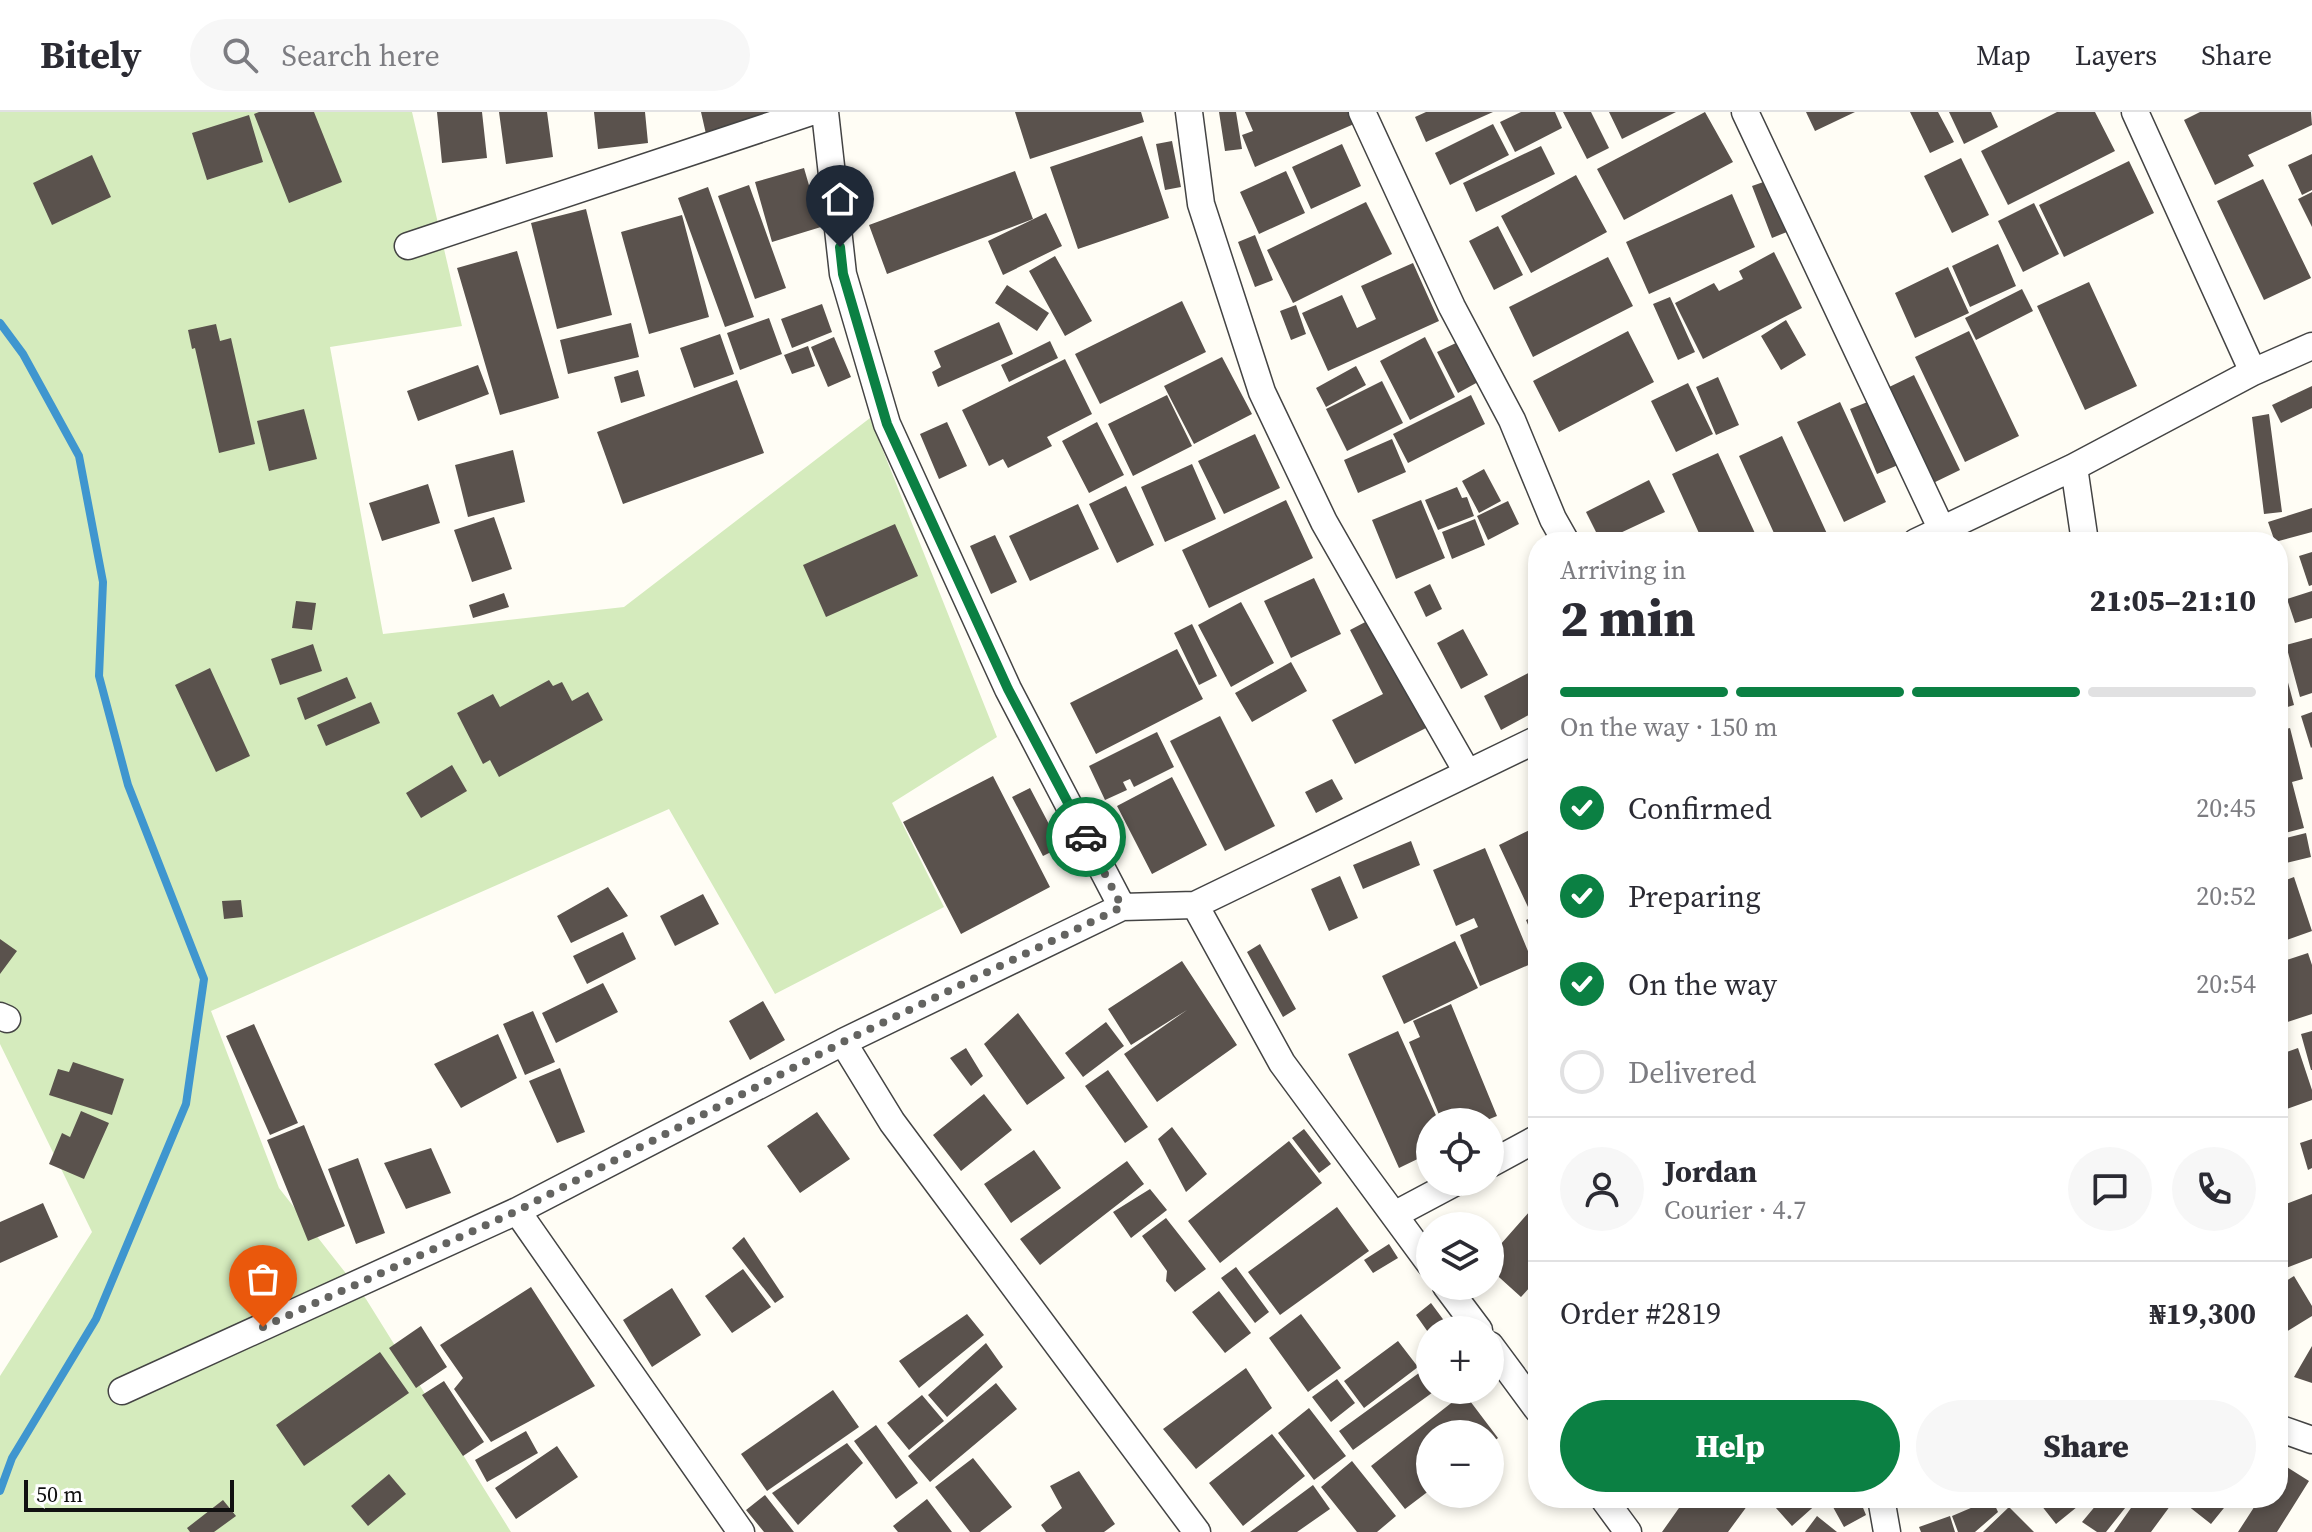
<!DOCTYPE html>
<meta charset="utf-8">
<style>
:root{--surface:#fff;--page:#f7f7f7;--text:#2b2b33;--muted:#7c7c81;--line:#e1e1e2;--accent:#0b8043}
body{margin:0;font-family:"Source Serif 4",serif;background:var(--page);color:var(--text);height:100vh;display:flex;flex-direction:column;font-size:30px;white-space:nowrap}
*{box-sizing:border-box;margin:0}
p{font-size:26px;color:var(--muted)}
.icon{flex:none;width:44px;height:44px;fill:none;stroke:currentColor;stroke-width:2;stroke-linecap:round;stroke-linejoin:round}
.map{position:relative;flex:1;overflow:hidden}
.sheet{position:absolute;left:1528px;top:420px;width:760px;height:976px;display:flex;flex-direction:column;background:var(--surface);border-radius:32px;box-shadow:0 4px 12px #0003}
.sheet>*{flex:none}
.tools{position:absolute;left:1416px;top:996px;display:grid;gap:16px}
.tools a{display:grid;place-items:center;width:88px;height:88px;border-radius:50%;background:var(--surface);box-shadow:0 4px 12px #0003;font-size:40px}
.scale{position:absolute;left:24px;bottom:20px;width:210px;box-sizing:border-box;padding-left:8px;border:4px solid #111;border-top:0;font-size:22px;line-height:28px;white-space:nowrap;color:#111;-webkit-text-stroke:6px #fff;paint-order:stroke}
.pin{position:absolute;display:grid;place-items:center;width:68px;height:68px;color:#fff;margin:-82px -34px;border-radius:50% 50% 50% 0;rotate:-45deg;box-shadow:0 0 8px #0007}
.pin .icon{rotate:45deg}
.courier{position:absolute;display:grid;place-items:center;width:80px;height:80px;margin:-40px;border:6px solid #0b8043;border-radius:50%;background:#fff;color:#222;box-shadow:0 2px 10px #0007}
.head em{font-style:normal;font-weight:800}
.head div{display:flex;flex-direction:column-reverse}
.head{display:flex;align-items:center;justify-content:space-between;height:136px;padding:0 32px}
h1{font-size:52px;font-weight:800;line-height:60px}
.bar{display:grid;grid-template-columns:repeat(4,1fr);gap:12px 8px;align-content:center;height:96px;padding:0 32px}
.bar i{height:10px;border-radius:6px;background:var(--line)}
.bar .on{background:var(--accent)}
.bar p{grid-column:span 4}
.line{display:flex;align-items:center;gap:20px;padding:0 32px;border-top:2px solid var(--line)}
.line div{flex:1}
.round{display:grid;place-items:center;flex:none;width:84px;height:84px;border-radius:42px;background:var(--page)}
ol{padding:0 32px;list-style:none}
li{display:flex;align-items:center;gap:24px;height:88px}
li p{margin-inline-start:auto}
li .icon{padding:8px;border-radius:50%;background:var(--accent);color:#fff;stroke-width:4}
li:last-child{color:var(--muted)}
li i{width:44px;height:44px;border:4px solid var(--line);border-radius:50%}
.action{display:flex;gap:16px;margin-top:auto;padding:16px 32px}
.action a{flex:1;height:92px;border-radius:48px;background:var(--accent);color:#fff;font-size:32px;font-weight:800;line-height:92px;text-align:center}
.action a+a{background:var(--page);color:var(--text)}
header{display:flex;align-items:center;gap:48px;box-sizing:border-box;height:112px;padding:0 40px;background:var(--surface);border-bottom:2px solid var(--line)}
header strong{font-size:38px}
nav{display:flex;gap:44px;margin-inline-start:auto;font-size:28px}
.search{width:560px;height:72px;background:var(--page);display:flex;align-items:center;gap:20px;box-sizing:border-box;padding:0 28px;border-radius:44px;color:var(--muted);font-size:30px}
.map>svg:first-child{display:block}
.green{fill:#d5ebbd}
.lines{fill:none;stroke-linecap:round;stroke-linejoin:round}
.stream{stroke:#3f96cf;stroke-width:8}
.building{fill:#5a524d}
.minor-casing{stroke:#444;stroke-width:29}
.minor{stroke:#fff;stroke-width:26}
.done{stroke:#646461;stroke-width:8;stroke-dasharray:0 14.4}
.route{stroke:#0b8043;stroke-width:10}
</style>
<header>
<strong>Bitely</strong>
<div class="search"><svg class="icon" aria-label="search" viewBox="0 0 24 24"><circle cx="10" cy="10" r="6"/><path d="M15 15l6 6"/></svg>Search here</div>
<nav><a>Map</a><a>Layers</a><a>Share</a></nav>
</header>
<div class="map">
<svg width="2312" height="1420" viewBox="0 0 2312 1420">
<rect width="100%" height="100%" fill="#fffdf5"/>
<path class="green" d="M0,0H412L462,214L330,235L383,522L624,495L870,306L997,625L892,691L944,795L775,882L669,697L211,899L279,1076L366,1187L511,1420H0V1264L92,1120L0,932Z"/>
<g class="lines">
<path class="stream" d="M0,211L23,242L79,344L103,470L99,564L128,673L204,867L186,992L96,1207L12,1346L0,1379"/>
</g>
<path class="building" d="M259,0H314L342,70L289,91L254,2Z
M437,0H482L487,46L442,51Z
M499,0H547L553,45L506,52Z
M594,0H645L648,31L598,37Z
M701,0H792L706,22Z
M1015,0H1141L1144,10L1030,47Z
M1219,0H1236L1242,37L1225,39Z
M1245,0H1349L1354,12L1255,55L1242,23L1253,19Z
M1426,0H1493L1426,30L1415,5Z
M1521,0H1555L1562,16L1515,40L1500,10Z
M1563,0H1591L1609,36L1587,47Z
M1609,0H1676L1622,27Z
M1705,0L1733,50L1624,108L1597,57Z
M1806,0H1855L1815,19Z
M1910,0H1938L1954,30L1930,41Z
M1949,0H1991L1998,15L1964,32Z
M2057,0H2095L2115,39L2008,93L1981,39Z
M2200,0H2311L2312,13L2248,43L2254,54L2215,73L2184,8Z
M249,3L263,50L207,68L192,21Z
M1493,12L1509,43L1450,73L1435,41Z
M1142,24L1169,106L1078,137L1050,55Z
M1172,29L1181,75L1165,78L1156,32Z
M1342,32L1361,74L1311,97L1292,55Z
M1541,34L1555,62L1476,100L1463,71Z
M2312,42V78L2302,83L2288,53Z
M92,43L111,85L52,113L33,71Z
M1961,46L1989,103L1952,121L1924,64Z
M2129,49L2154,101L2064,145L2039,93Z
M804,56L821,115L772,130L755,70Z
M1015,59L1033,107L887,162L869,113Z
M1286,59L1305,101L1259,122L1240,80Z
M1576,63L1607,120L1531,161L1501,104Z
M1772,67L1792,118L1772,126L1752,74Z
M2263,67L2311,166L2264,188L2217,89Z
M749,73L786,176L755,187L718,84Z
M708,75L754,205L725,215L678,86Z
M2312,80V115L2298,87Z
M1732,82L1755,135L1649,182L1626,130Z
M1366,90L1392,142L1293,191L1267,138Z
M2034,91L2059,142L2023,160L1998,109Z
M586,97L612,203L557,217L531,111Z
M1046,101L1062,134L1003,163L988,129Z
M682,103L709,205L649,222L621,120Z
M1498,114L1523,163L1494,178L1469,129Z
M1255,123L1273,168L1255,175L1238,130Z
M1998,132L2016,174L1970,195L1952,154Z
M517,139L559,286L500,303L457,156Z
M1774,140L1802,196L1703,247L1675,191L1714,171L1719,179L1743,167L1739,159Z
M1055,144L1092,209L1065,224L1029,159Z
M1608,145L1633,194L1533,245L1509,195Z
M1413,151L1439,209L1328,259L1302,201L1342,183L1357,216L1376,207L1361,174Z
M1948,155L1969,201L1915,226L1895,181Z
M2089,170L2137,274L2085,298L2037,194Z
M1007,173L1049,201L1037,219L995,191Z
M2022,177L2033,199L1976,228L1965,206Z
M1670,185L1695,240L1678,248L1653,192Z
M1182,189L1206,240L1100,292L1075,242Z
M822,192L832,220L792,236L781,207Z
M1296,193L1306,222L1291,228L1280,199Z
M769,206L782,242L740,258L727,221Z
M1786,208L1806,243L1781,258L1761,224Z
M999,210L1013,242L938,275L932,260L941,255L934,239Z
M631,211L639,245L568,262L560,228Z
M216,212L220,229L231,226L255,332L219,341L195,236L192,237L188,218Z
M1628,219L1654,270L1559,320L1533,269Z
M1969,219L2019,324L1965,350L1915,245Z
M720,222L734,262L694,276L680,236Z
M834,225L851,265L828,275L811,235Z
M1425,225L1455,285L1410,308L1380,249Z
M1050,229L1058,246L1009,270L1001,253Z
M1458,230L1478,270L1458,281L1437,240Z
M808,234L815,254L792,262L784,243Z
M1222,245L1252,302L1194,332L1164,274Z
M1065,247L1092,302L1047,325L1052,334L1008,356L1003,347L989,354L962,298Z
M478,253L489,282L418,309L407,279Z
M1356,254L1366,273L1326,295L1316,276Z
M638,258L645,284L621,291L614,265Z
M1914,263L1960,358L1929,373L1883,278Z
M1718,265L1739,313L1716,323L1696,275Z
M737,268L764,341L623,392L597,320Z
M1382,269L1403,311L1347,339L1326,297Z
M1688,271L1713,322L1676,340L1651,289Z
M2312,274V296L2281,311L2272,293Z
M1167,283L1192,334L1133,364L1108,312Z
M1471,283L1485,312L1408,351L1393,322Z
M1870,289L1898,353L1877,362L1850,297Z
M1840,290L1886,390L1844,410L1797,310Z
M304,297L317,347L269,359L257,309Z
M2269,302L2282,400L2264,402L2252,305Z
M947,310L967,354L939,367L920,322Z
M1097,310L1124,363L1089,381L1062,329Z
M1255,322L1280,376L1224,402L1198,349Z
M1782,324L1829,426L1820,430H1778L1739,344Z
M1392,327L1406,360L1358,381L1344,348Z
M513,338L525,390L468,405L455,353Z
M1718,341L1759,430H1703L1672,362Z
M1192,352L1216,407L1165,430L1141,375Z
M1484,357L1501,389L1479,401L1462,369Z
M1649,368L1665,400L1601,430L1586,400Z
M428,372L440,411L382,429L369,391Z
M1126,374L1154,433L1117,451L1089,392Z
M1457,375L1462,386L1467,385L1474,404L1438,418L1425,388Z
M1286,388L1313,446L1209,496L1182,438Z
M1421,388L1445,446L1396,467L1372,408Z
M1508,389L1519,412L1488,428L1477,404Z
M1078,392L1099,437L1030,469L1009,424Z
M2312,396V420L2275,430L2268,410Z
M494,405L512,457L472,470L454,418Z
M1475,407L1485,433L1452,447L1442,420Z
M895,412L918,464L826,505L803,453Z
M995,423L1017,470L991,482L970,434Z
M2312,440V473L2309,474L2299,444Z
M1314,466L1341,522L1291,546L1264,489Z
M1430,472L1442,497L1426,505L1414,480Z
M2312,479V506L2295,511L2287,487Z
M504,481L509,495L473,506L469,493Z
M296,489L316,491L312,518L292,516Z
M1241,490L1274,551L1231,575L1198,513Z
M1371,507L1426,616L1355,652L1332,608L1383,582L1350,518Z
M1192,512L1217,564L1199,573L1174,521Z
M1463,517L1488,563L1461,577L1437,531Z
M2312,526V581L2300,585L2286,533Z
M313,532L322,559L280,573L271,547Z
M2278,533L2294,593L2278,598Z
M1177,537L1203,587L1096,642L1070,591Z
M1291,550L1307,579L1252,610L1235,581Z
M210,556L250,644L216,660L175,573Z
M1538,556V598L1501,618L1484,584Z
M347,565L356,586L305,608L297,586Z
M549,568L553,574L562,570L572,589L588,580L603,608L499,665L490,648L483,652L457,601L493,582L500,595Z
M371,590L380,611L326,634L317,613Z
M2312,600V635L2311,636L2301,604Z
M1220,604L1275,714L1225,739L1170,629Z
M2290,616L2303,667L2292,670L2304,716L2278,723V619Z
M1157,620L1174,655L1134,675L1130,667L1123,670L1127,678L1105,688L1089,654Z
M452,653L467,679L421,706L406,681Z
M993,664L1050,775L961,822L903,710Z
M1172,665L1207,733L1152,762L1117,694Z
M1332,667L1343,687L1316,701L1305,680Z
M1030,676L1061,735L1043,744L1012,685Z
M1538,714V791L1528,795L1499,733Z
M2306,721L2311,745L2278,753V728Z
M1411,729L1420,753L1363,777L1353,753Z
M1485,736L1533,851L1480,874L1460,823L1478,815L1474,806L1456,814L1433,758Z
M1340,764L1358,806L1329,819L1311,777Z
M2294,765L2312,819L2278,831V771Z
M608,775L628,804L571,831L557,804Z
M703,782L719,812L675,834L660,804Z
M241,788L243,805L224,807L222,789Z
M1538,802V837L1526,808Z
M623,820L636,847L587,872L573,844Z
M0,827L17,839L0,862Z
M1455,829L1478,876L1404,912L1382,864Z
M1260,832L1296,897L1283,905L1247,840Z
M2308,841L2312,853V902L2278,913V851Z
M1182,849L1237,933L1157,990L1124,942L1187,898L1131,933L1108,897Z
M603,871L618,900L556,931L542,901Z
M763,889L785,928L750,948L729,909Z
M1451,892L1497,1004L1482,1010H1442L1409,930L1420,925L1413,909Z
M533,899L555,950L525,963L503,912Z
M1018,901L1065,966L1027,993L984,932Z
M1106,910L1124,934L1083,965L1065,941Z
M254,912L298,1011L270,1023L226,924Z
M1398,919L1439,1010H1430V1041L1399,1056L1348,942Z
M2312,919V958H2311L2301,922Z
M498,922L517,966L461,996L434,952Z
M966,936L983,964L971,974L950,946Z
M2298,936L2312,978V988L2278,1000V943Z
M73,950L124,967L112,1003L49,983L58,957L69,960Z
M560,956L585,1020L557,1031L529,969Z
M1108,958L1148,1015L1125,1031L1085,974Z
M984,982L1012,1018L961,1059L933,1023Z
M81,999L109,1011L84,1067L49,1052L62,1021L70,1025Z
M817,1000L850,1047L800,1081L767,1034Z
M304,1013L345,1114L308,1129L267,1028Z
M1172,1015L1207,1062L1186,1080L1158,1027Z
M1304,1017L1331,1052L1319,1061L1292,1026Z
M2312,1027V1056L2308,1058L2300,1031Z
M1289,1029L1322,1071L1220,1151L1188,1109Z
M431,1036L451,1081L406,1097L384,1051Z
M1034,1038L1061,1076L1011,1111L984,1072Z
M358,1046L385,1121L356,1132L328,1057Z
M1127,1049L1144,1072L1040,1153L1020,1127Z
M1150,1077L1167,1098L1131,1126L1113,1100Z
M2312,1082V1146L2278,1159V1095Z
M1538,1090V1166L1521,1185L1490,1157V1125L1500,1133Z
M43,1091L58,1125L0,1151V1110Z
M1337,1095L1369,1139L1280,1203L1248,1160Z
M1166,1106L1206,1157L1175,1180L1166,1169L1167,1159L1142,1124Z
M744,1125L784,1185L775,1191L732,1136Z
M1389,1132L1398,1146L1373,1161L1364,1148Z
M1236,1155L1269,1200L1255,1211L1221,1166Z
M743,1157L771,1195L732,1221L705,1184Z
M2294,1164L2312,1194V1204L2278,1225V1174Z
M531,1175L595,1274L491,1330L454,1277L463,1266L440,1233Z
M672,1176L701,1223L652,1255L623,1208Z
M1219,1179L1251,1221L1225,1241L1192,1200Z
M1431,1191L1451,1218H1430V1223L1416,1203Z
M967,1202L984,1223L919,1276L899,1249Z
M1301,1202L1341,1256L1308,1280L1269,1226Z
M421,1214L447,1255L416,1276L389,1236Z
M1398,1229L1418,1255L1364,1296L1344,1269Z
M986,1231L1003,1255L947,1305L928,1283Z
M2312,1234V1271L2294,1265Z
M380,1240L409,1281L304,1354L276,1313Z
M1430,1253V1278H1436L1353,1338L1339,1319Z
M1246,1256L1272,1296L1196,1357L1163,1317Z
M1337,1267L1355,1291L1331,1310L1312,1285Z
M444,1269L484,1330L463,1344L422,1283Z
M996,1271L1017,1297L930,1370L908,1344Z
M833,1278L859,1315L767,1379L741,1342Z
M1464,1281L1498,1326L1490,1332V1322H1430V1378L1405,1397L1371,1354Z
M922,1283L944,1309L909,1338L887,1311Z
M1309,1296L1346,1344L1314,1368L1278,1321Z
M876,1313L918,1371L896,1387L854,1329Z
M526,1319L538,1341L487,1370L475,1348Z
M1272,1322L1305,1364L1243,1414L1209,1371Z
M847,1331L863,1351L798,1413L772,1381Z
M557,1334L578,1365L516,1407L495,1376Z
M973,1346L1012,1395L980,1420H970L935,1375Z
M1352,1349L1396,1404L1377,1420H1357L1321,1375Z
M2282,1352L2309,1369L2277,1420H2238L2260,1386H2278V1358Z
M1079,1359L1115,1412L1104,1420H1046L1041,1413L1062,1396L1050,1374Z
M389,1362L406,1382L368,1414L351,1394Z
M1313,1373L1330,1397L1297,1420H1250Z
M765,1383L794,1420H764L746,1398Z
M1686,1386H1753L1728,1420H1662Z
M1767,1386H1817L1820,1389L1792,1414Z
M1828,1386H1859L1866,1403L1844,1415Z
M2039,1386H2088L2056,1412L2037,1388Z
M2102,1386H2133L2106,1420H2097L2082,1410Z
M2138,1386H2176L2151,1420H2114Z
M2178,1386H2232L2211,1412Z
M927,1387L952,1420H898L893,1414Z
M1992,1387L1998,1400L1975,1420H1958L1952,1404Z
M223,1388L236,1404L214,1420H190L187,1416Z
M2009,1395L2034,1420H1983Z
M1817,1404L1837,1420H1805Z
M1950,1404L1955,1420H1921L1919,1415Z"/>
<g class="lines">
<g class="minor-casing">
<path id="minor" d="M825,0L843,162L887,312L1008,577L1122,795
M1189,0L1201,92L1262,280L1324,410L1467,660
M1362,0L1452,195L1512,308L1553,407L1566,430
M1745,0L1941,416
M2135,0L2253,260
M408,134L811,0
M2074,355L2085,430
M1916,430L2074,355L2253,260L2312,234
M1195,793L1282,951L1430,1152
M0,904L7,907
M843,930L892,1010L1197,1420
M1490,1052L1538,1026
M517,1099L741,1420
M1394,1103L1456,1070
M1446,1174L1479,1218
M1490,1233L1538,1298
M122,1279L517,1099L843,930L1122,795L1195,793L1538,627
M2278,1316L2312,1328
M1603,1386L1628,1420
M1881,1386L1887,1420"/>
</g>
<use href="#minor" class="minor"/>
</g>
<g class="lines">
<path class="done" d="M263,1215L517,1099L843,930L1122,795L1086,725"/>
<path class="route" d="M840,135L843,162L887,312L1008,577L1086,725"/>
</g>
</svg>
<div class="tools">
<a><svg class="icon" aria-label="locate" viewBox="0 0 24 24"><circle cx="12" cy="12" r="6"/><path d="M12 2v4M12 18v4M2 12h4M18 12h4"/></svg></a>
<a><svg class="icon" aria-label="layers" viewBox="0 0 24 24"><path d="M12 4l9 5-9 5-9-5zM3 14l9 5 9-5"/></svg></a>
<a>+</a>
<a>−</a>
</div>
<div class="scale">50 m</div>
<div class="pin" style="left:263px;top:1215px;background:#ea580c"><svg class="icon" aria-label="bag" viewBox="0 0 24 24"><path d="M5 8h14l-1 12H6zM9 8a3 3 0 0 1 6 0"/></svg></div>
<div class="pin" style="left:840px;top:135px;background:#1f2937"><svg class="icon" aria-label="home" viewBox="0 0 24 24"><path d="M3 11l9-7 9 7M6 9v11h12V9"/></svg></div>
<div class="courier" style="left:1086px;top:725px"><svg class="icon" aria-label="car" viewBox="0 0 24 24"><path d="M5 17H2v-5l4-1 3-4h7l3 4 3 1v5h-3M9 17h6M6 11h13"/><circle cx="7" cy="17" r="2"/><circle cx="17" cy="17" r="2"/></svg></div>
<section class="sheet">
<div class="head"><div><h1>2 min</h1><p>Arriving in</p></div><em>21:05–21:10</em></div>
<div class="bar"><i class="on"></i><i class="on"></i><i class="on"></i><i></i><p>On the way · 150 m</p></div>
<ol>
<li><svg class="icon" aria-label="check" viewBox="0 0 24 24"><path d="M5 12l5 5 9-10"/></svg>Confirmed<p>20:45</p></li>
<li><svg class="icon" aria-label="check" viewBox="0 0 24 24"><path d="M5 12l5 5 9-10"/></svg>Preparing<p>20:52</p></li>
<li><svg class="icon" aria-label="check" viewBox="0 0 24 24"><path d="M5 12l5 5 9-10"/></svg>On the way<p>20:54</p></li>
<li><i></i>Delivered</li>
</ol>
<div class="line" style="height:144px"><a class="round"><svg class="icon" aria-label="person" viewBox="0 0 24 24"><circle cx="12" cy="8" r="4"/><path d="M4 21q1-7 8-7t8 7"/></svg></a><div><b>Jordan</b><p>Courier · 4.7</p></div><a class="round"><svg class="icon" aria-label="chat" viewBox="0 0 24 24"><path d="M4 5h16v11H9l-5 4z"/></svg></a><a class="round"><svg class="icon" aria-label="phone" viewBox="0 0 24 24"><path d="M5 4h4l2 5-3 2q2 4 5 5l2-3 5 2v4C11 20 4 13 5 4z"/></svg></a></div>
<div class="line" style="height:104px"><div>Order #2819</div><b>₦19,300</b></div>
<div class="action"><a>Help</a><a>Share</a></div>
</section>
</div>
